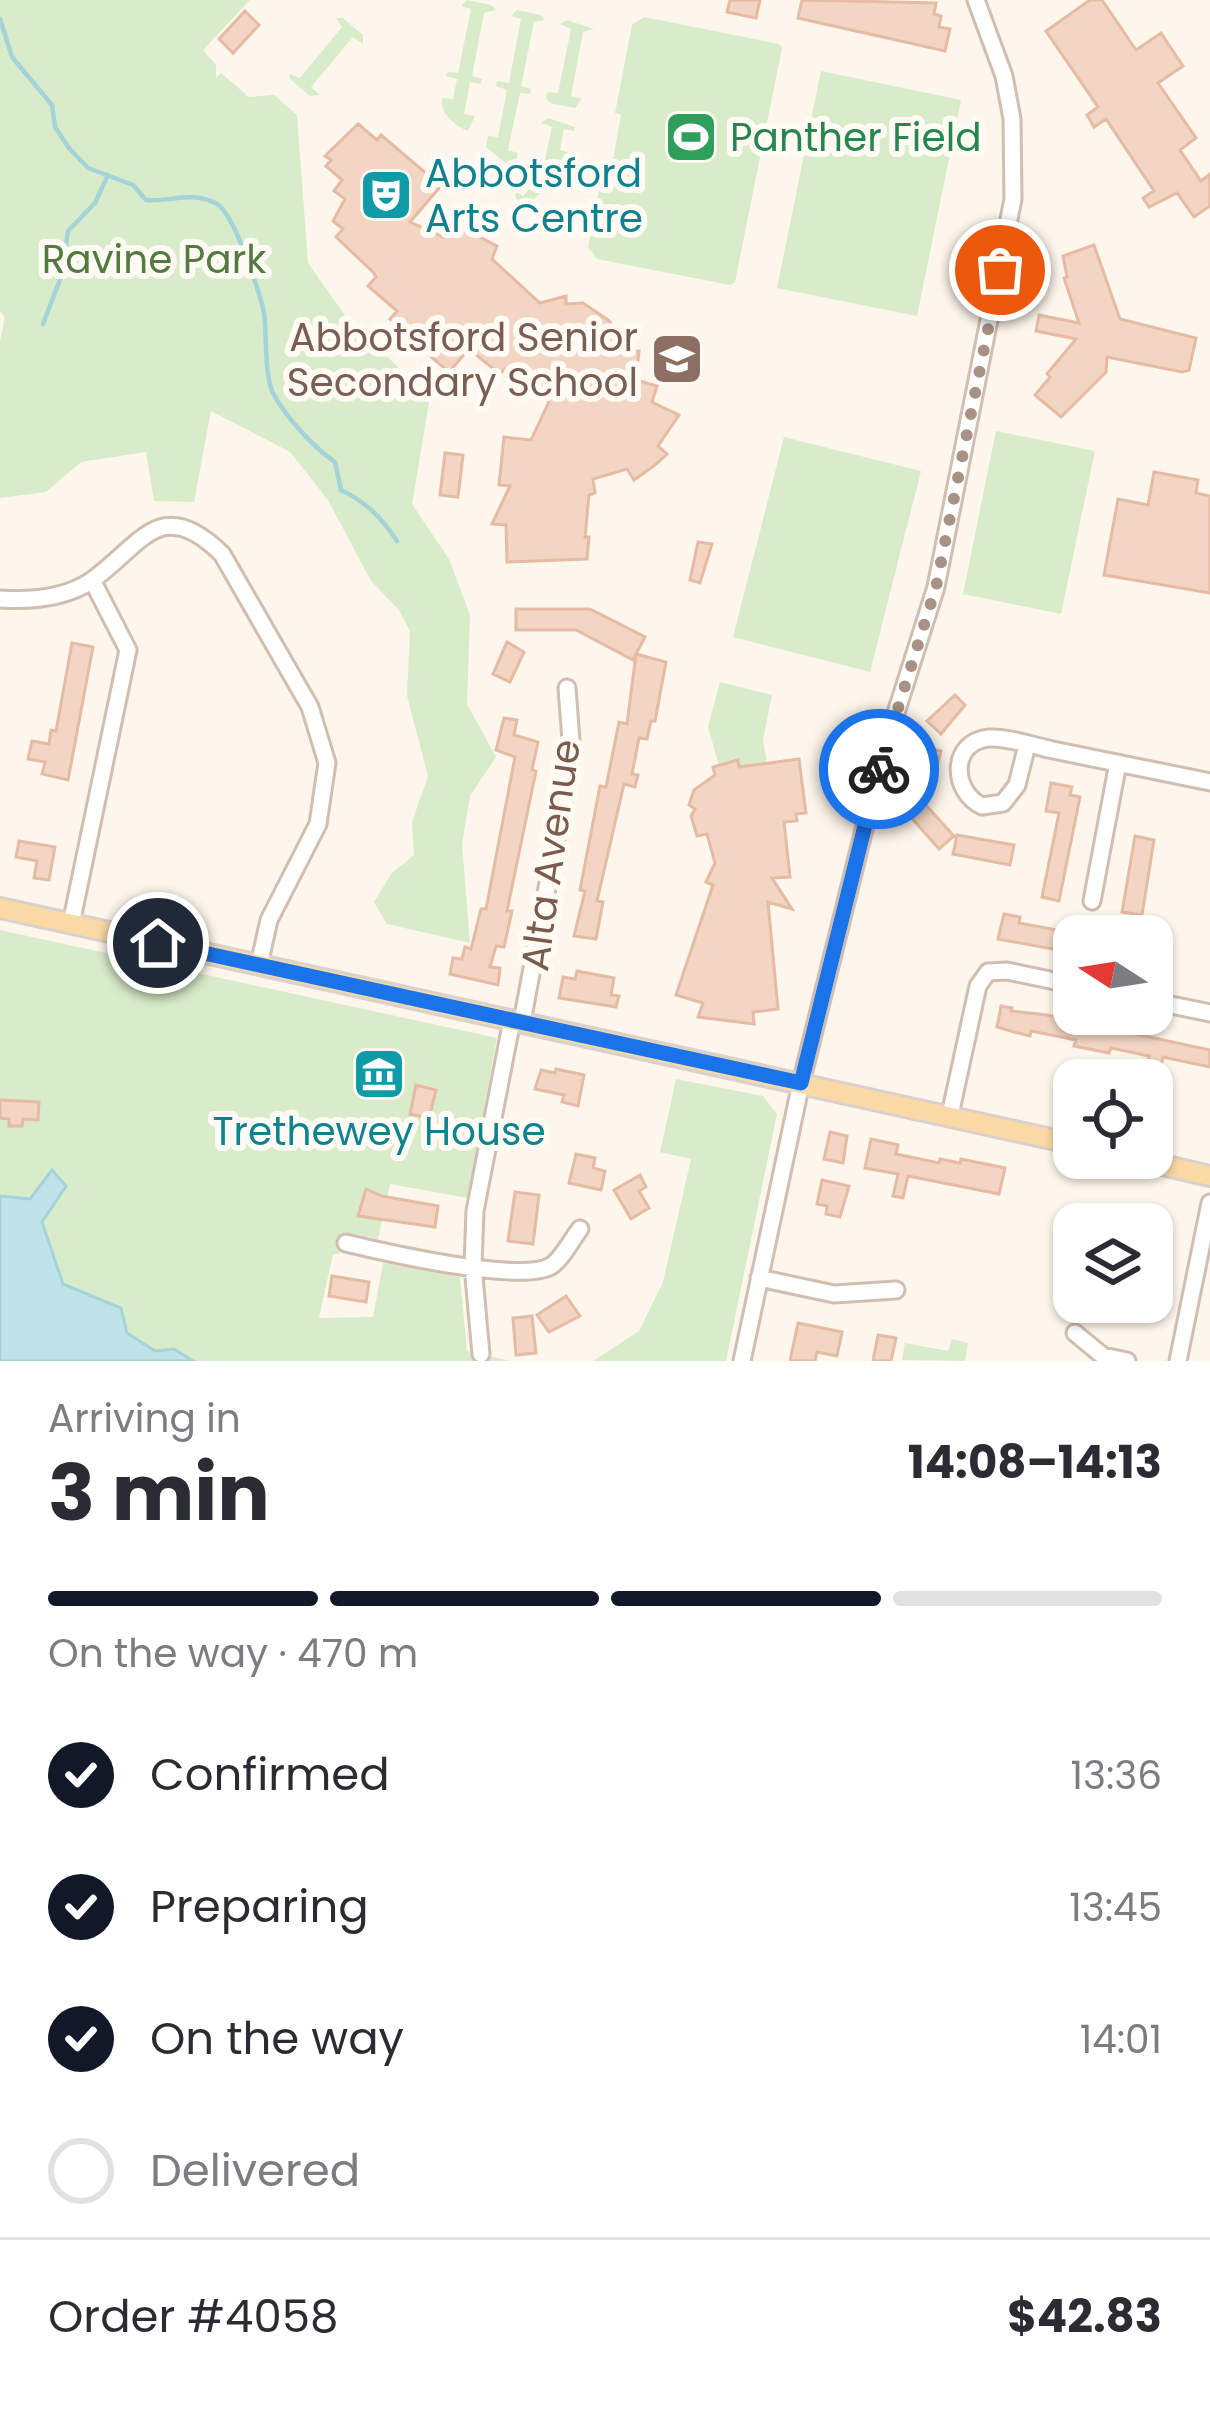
<!DOCTYPE html>
<meta charset="utf-8">
<style>
:root{--surface:#fff;--page:#f7f7f7;--text:#2b2b33;--muted:#7c7c81;--line:#e1e1e2;--accent:#111827}
body{margin:0;font-family:Poppins,sans-serif;background:var(--page);color:var(--text);height:100vh;display:flex;flex-direction:column;font-size:45px;white-space:nowrap}
*{box-sizing:border-box;margin:0}
p{font-size:39px;color:var(--muted)}
.icon{flex:none;width:66px;height:66px;fill:none;stroke:currentColor;stroke-width:2;stroke-linecap:round;stroke-linejoin:round}
.map{position:relative;height:1361px;overflow:hidden}
.drawer{display:flex;flex-direction:column;background:var(--surface);flex:1}
.drawer>*{flex:none}
.needle{width:78px;rotate:282deg}
.tools{position:absolute;left:1053px;top:915px;display:grid;gap:24px}
.tools a{display:grid;place-items:center;width:120px;height:120px;border-radius:24px;background:var(--surface);box-shadow:0 3px 9px #0004;font-size:60px}
.pin{position:absolute;display:grid;place-items:center;width:102px;height:102px;color:#fff;margin:-51px;border:6px solid #fff;border-radius:50%;box-shadow:0 3px 12px #0007}
.courier{position:absolute;display:grid;place-items:center;width:120px;height:120px;margin:-60px;border:9px solid #1a73e8;border-radius:50%;background:#fff;color:#222;box-shadow:0 3px 15px #0007}
.head em{font-style:normal;font-weight:700}
.head div{display:flex;flex-direction:column-reverse}
.head{display:flex;align-items:center;justify-content:space-between;height:204px;padding:0 48px}
h1{font-size:78px;font-weight:700;line-height:90px}
.bar{display:grid;grid-template-columns:repeat(4,1fr);gap:18px 12px;align-content:center;height:144px;padding:0 48px}
.bar i{height:15px;border-radius:9px;background:var(--line)}
.bar .active{background:var(--accent)}
.bar p{grid-column:span 4}
.line{display:flex;align-items:center;gap:30px;padding:0 48px;border-top:3px solid var(--line)}
.line div{flex:1}
ol{padding:0 48px;list-style:none}
li{display:flex;align-items:center;gap:36px;height:132px}
li p{margin-inline-start:auto}
li .icon{padding:12px;border-radius:50%;background:var(--accent);color:#fff;stroke-width:4}
li:last-child{color:var(--muted)}
li i{width:66px;height:66px;border:6px solid var(--line);border-radius:50%}
.map>svg:first-child{display:block}
.green{fill:#d8ecc9}
.water{fill:#bfe3e8;stroke:#a5d3da;stroke-width:3}
.lines{fill:none;stroke-linecap:round;stroke-linejoin:round}
.stream{stroke:#a5d3da;stroke-width:4.5}
.building{fill:#f3d5c3;stroke:#e6bba3;stroke-width:3}
.minor-casing{stroke:#d1beb0;stroke-width:21}
.major-casing{stroke:#dad1cd;stroke-width:24}
.minor{stroke:#fff;stroke-width:15}
.major{stroke:#fbd9a5;stroke-width:18}
.done{stroke:#a89285;stroke-width:12;stroke-dasharray:0 21.6}
.route{stroke:#1a73e8;stroke-width:15}
.labels{text-anchor:middle;stroke-width:12;stroke-linejoin:round;paint-order:stroke}
.leisure-label{font-size:39px;fill:#27864d;stroke:#fffaf3;text-anchor:start}
.culture-label{font-size:39px;fill:#0d838f;stroke:#fffaf3;text-anchor:start}
.park-label{font-size:39px;fill:#537a41;stroke:#fffaf3}
.education-label{font-size:39px;fill:#785e54;stroke:#fffaf3;text-anchor:end}
.street-label{font-size:39px;fill:#7a5c4d;stroke:#fffaf3}
</style>
<div class="map">
<svg width="1210" height="1361" viewBox="0 0 1210 1361">
<rect width="100%" height="100%" fill="#fdf6ec"/>
<path class="green" d="M0,0H250L203,50L216,65V78L221,73L249,97L274,95L297,115L308,263L349,321L430,397L412,504L449,559L470,615L467,704L496,757L470,796L462,844L470,943L387,924L374,902L391,874L414,855L412,822L428,776L407,696L410,631L399,610L371,581L328,500L290,452L211,411L194,502L154,501L146,452L81,462L46,492L0,498V341L5,317L0,311Z
M467,0L491,5L496,10L484,13L472,76L482,79L481,84L470,82L464,114L475,116L468,131C454,125 440,114 442,98L453,99L457,79L446,76L448,72L458,73L471,9L461,6Z
M517,10L541,15L545,20L534,22L521,86L531,89L530,94L520,93L508,150L518,153L516,162L509,166L486,147L488,136L498,137L507,90L496,86L497,81L509,83L521,19L511,16Z
M644,17L779,44L782,48L735,282L730,285L597,259L588,247L605,159L613,160L621,115L615,113L632,25Z
M336,18H343L363,35V44L353,37L311,87L320,95L310,96L291,80L289,74L300,78L342,27Z
M567,20L594,29L583,32L571,96L582,99L575,108L550,103L546,98L547,92L558,93L571,29L560,24Z
M821,71L961,100L917,316L777,288Z
M548,118L575,127L574,131L564,129L560,150L571,153L569,162L522,212L515,195L517,192L523,196L540,177L532,168L533,162L544,164L552,127L541,123Z
M996,431L1095,451L1061,614L963,594Z
M784,437L921,471L870,672L733,637Z
M720,682L772,695L763,740L767,763L720,769L708,727Z
M0,930L497,1038L468,1198L390,1184L378,1239L345,1232L339,1254H333L319,1318L373,1317L383,1263L460,1277L467,1351L511,1361H0Z
M676,1079L763,1096L777,1114L726,1361H593L639,1331L663,1282L691,1159L660,1152Z
M952,1339L968,1343L965,1361L902,1360L905,1343L948,1351Z"/>
<path class="water" d="M52,1170L66,1186L42,1222L63,1284L121,1308L127,1333L155,1351L174,1349L193,1361H0V1196L30,1199Z"/>
<g class="lines">
<path class="stream" d="M0,19L12,57L52,105L55,127L69,148L88,168L133,185L146,200C172,202 193,190 217,204C235,215 259,291 264,313C267,335 264,378 274,395C287,418 312,446 335,462L341,490C366,502 382,518 397,541
M43,324L61,277L68,231L95,203L108,175"/>
</g>
<path class="building" d="M730,0H760L756,18L727,12Z
M802,0L936,3L934,14L941,16L939,27L950,29L945,51L798,18Z
M1090,0H1102L1136,50L1161,33L1183,66L1158,83L1196,138L1180,150L1201,181L1210,174V206L1194,217L1177,193L1149,207L1143,198L1154,191L1106,119L1094,127L1087,115L1098,107L1046,31Z
M245,11L259,25L233,53L219,39Z
M358,124L377,140L381,135L441,186L410,222L443,237L454,224L497,246L492,259L540,303L566,296V304L583,303L608,320L622,336L626,353L639,351L636,380L657,386L652,402L679,415L658,446L667,454L655,465L634,480L627,469L593,479L595,493L589,495L585,537H589L587,559L507,562L506,525L492,524L510,486L499,485L504,437L531,440L549,402L536,391L524,367L505,369L500,374L469,349L449,372L422,349L418,354L396,336L402,329L390,319L397,311L368,286L376,277L374,273L336,237L343,229L333,221L345,199L334,191L342,180L326,166L331,160L325,156Z
M1094,245L1120,319L1196,338L1189,370L1182,372L1107,357L1106,372L1061,417L1035,395L1050,377L1047,374L1076,339L1036,331L1039,315L1079,323L1064,278L1067,277L1063,256Z
M445,453L463,455L458,497L440,495Z
M1154,472L1198,480L1196,493L1210,496V593L1104,575L1118,499L1148,505Z
M698,542L712,544L700,583L690,580Z
M516,609H590L645,637L633,660L576,630H516Z
M507,642L524,652L510,682L493,674Z
M72,643L93,647L68,780L42,774L45,762L28,759L32,741L49,744L51,730L56,731Z
M636,654L666,662L655,721H651L647,739L639,738L632,774L638,775L635,787L624,784L597,901L603,902L596,939L574,936L585,891L580,890L600,786L606,787L619,722L627,724Z
M955,695L965,705L941,734L927,721Z
M504,718L517,720L514,735L538,742L532,770L536,771L507,911H512L504,947L496,946L490,967L500,968L498,985L450,974L453,958L462,959L465,947L471,949L481,909H486L515,757L496,750Z
M924,747L941,751L933,782L916,778Z
M799,759L806,813L796,814L797,821L784,822L790,877L772,878L792,909L768,902L778,1009L753,1012L754,1024L698,1017L703,1003L676,995L713,885L706,882L715,863L707,834L697,836L691,816L695,809L689,805L694,790L715,775L713,767L738,760L739,767Z
M1051,783L1072,787L1070,795L1080,797L1059,901L1042,897L1059,813L1046,811Z
M915,793L954,836L939,849L901,806Z
M957,835L1014,845L1010,865L953,854Z
M1135,836L1154,840L1142,915L1122,912Z
M19,841L55,847L49,880L34,878L37,861L16,857Z
M1004,914L1020,917L1019,923L1073,933L1069,952L998,939Z
M577,971L614,978L611,995L619,996L616,1007L559,998L563,977L575,979Z
M1001,1006L1012,1008L1011,1011L1047,1015L1210,1050V1067L1163,1057L1161,1067L1148,1064L1149,1056L1111,1048L1109,1053L1074,1046L1076,1040L1031,1031L1030,1036L1014,1032L997,1027Z
M372,1054L394,1059L387,1093L364,1089Z
M556,1069L584,1075L578,1106L562,1102L564,1095L535,1089L541,1070L555,1073Z
M416,1085L436,1090L429,1118L410,1114Z
M0,1100L39,1102L38,1120L23,1119L22,1126H9V1119L0,1118Z
M830,1132L847,1136L843,1163L824,1159Z
M871,1139L898,1145L896,1154L939,1163L940,1159L960,1163L961,1159L1005,1168L999,1194L908,1176L903,1198L893,1196L898,1174L865,1168Z
M576,1154L595,1158L593,1168L605,1171L601,1190L569,1183Z
M640,1175L646,1187L639,1191L649,1208L631,1219L614,1190Z
M822,1180L849,1186L840,1217L826,1214L827,1206L817,1204Z
M366,1189L382,1196L438,1206L435,1227L358,1216Z
M515,1192L539,1195L533,1244L508,1241Z
M332,1276L369,1282L366,1302L329,1296Z
M566,1296L580,1316L549,1332L537,1315Z
M532,1316L536,1353L516,1355L513,1318Z
M798,1323L842,1332L837,1356L817,1352L815,1361H790Z
M878,1335L896,1338L891,1361H873Z"/>
<g class="lines">
<g class="minor-casing">
<path id="minor" d="M0,599C30,601 65,598 91,581C141,546 160,493 222,554L310,707L327,763L318,824L269,920L259,965
M1027,745L1017,785L1003,803L982,806C952,792 949,742 989,738C1009,737 1033,746 1053,750C1105,761 1158,771 1210,782
M1092,901L1118,763
M71,924L128,650L92,580
M1152,1001L1210,1013
M522,1022L572,754L567,688
M950,1115L978,986L988,972L1007,971L1074,985
M346,1243C383,1252 521,1284 551,1266C562,1259 572,1239 580,1229
M759,1278L834,1294L896,1290
M1075,1333L1103,1356L1127,1361
M481,1354L473,1266L475,1211L512,1020
M742,1361L801,1083L882,757L936,587L1013,199L1012,119L1004,76L976,0
M1178,1361L1210,1203"/>
</g>
<g class="major-casing">
<path id="major" d="M0,908L1074,1144
M1132,1158L1210,1176"/>
</g>
<use href="#minor" class="minor"/>
<use href="#major" class="major"/>
</g>
<g class="lines">
<path class="done" d="M879,769L936,587L1000,270"/>
<path class="route" d="M158,943L801,1083L879,769"/>
</g>
<defs>
<g id="stadium-square" transform="scale(2.7)"><rect x="-9" y="-9" width="18" height="18" rx="4" fill="#2e9e5b" stroke="#fffaf3"/><path d="M0-5a6.5 5 0 1 0 0 10a6.5 5 0 1 0 0-10ZM-3.5-1.8h7v3.6h-7Z" fill="#fff"/></g>
<g id="theatre-square" transform="scale(2.7)"><rect x="-9" y="-9" width="18" height="18" rx="4" fill="#0f9aa8" stroke="#fffaf3"/><path d="M-5-5.5Q0-4 5-5.5V0Q5 5 0 6Q-5 5-5 0ZM-3.3-2.5H-1v1.5H-3.3ZM1-2.5H3.3v1.5H1ZM-2.8 1Q0 5.5 2.8 1Z" fill="#fff"/></g>
<g id="school-square" transform="scale(2.7)"><rect x="-9" y="-9" width="18" height="18" rx="4" fill="#8d6e63" stroke="#fffaf3"/><path d="M0-5L7-2L0 1L-7-2ZM-4 1L0 2.5L4 1V4Q0 6-4 4Z" fill="#fff"/></g>
<g id="museum-square" transform="scale(2.7)"><rect x="-9" y="-9" width="18" height="18" rx="4" fill="#0f9aa8" stroke="#fffaf3"/><path d="M0-6L6-3V-2H-6V-3ZM-5-1h2V3h-2ZM-1-1h2V3h-2ZM3-1h2V3H3ZM-6 4H6V6H-6Z" fill="#fff"/></g>
</defs>
<g fill-rule="evenodd">
<use href="#stadium-square" x="691" y="137"/>
<use href="#theatre-square" x="386" y="195"/>
<use href="#school-square" x="677" y="359"/>
<use href="#museum-square" x="379" y="1074"/>
</g>
<g class="labels">
<g class="leisure-label">
<text x="730" y="151">Panther Field</text>
</g>
<g class="culture-label">
<text x="425" y="187">Abbotsford<tspan x="425" dy="45">Arts Centre</tspan></text>
<text x="379" y="1145" text-anchor="middle">Trethewey House</text>
</g>
<g class="park-label">
<text x="154" y="273">Ravine Park</text>
</g>
<g class="education-label">
<text x="638" y="351">Abbotsford Senior<tspan x="638" dy="45">Secondary School</tspan></text>
</g>
<g class="street-label">
<text transform="translate(550 855) rotate(-82)" y="14">Alta Avenue</text>
</g>
</g>
</svg>
<div class="tools">
<a><svg class="needle" viewBox="-14 -14 28 28"><path d="M0-13l5 13h-10z" fill="#e53935"/><path d="M0 13l5-13h-10z" fill="#7c7c81"/></svg></a>
<a><svg class="icon" aria-label="locate" viewBox="0 0 24 24"><circle cx="12" cy="12" r="6"/><path d="M12 2v4M12 18v4M2 12h4M18 12h4"/></svg></a>
<a><svg class="icon" aria-label="layers" viewBox="0 0 24 24"><path d="M12 4l9 5-9 5-9-5zM3 14l9 5 9-5"/></svg></a>
</div>
<div class="pin" style="left:1000px;top:270px;background:#ea580c"><svg class="icon" aria-label="bag" viewBox="0 0 24 24"><path d="M5 8h14l-1 12H6zM9 8a3 3 0 0 1 6 0"/></svg></div>
<div class="pin" style="left:158px;top:943px;background:#1f2937"><svg class="icon" aria-label="home" viewBox="0 0 24 24"><path d="M3 11l9-7 9 7M6 9v11h12V9"/></svg></div>
<div class="courier" style="left:879px;top:769px"><svg class="icon" aria-label="bike" viewBox="0 0 24 24"><circle cx="6" cy="16" r="4"/><circle cx="18" cy="16" r="4"/><path d="M6 16l4-8h5l3 8M10 8l3 8H6M13 5h3"/></svg></div>
</div>
<section class="drawer">
<div class="head"><div><h1>3 min</h1><p>Arriving in</p></div><em>14:08–14:13</em></div>
<div class="bar"><i class="active"></i><i class="active"></i><i class="active"></i><i></i><p>On the way · 470 m</p></div>
<ol>
<li><svg class="icon" aria-label="check" viewBox="0 0 24 24"><path d="M5 12l5 5 9-10"/></svg>Confirmed<p>13:36</p></li>
<li><svg class="icon" aria-label="check" viewBox="0 0 24 24"><path d="M5 12l5 5 9-10"/></svg>Preparing<p>13:45</p></li>
<li><svg class="icon" aria-label="check" viewBox="0 0 24 24"><path d="M5 12l5 5 9-10"/></svg>On the way<p>14:01</p></li>
<li><i></i>Delivered</li>
</ol>
<div class="line" style="height:156px"><div>Order #4058</div><b>$42.83</b></div>
</section>
